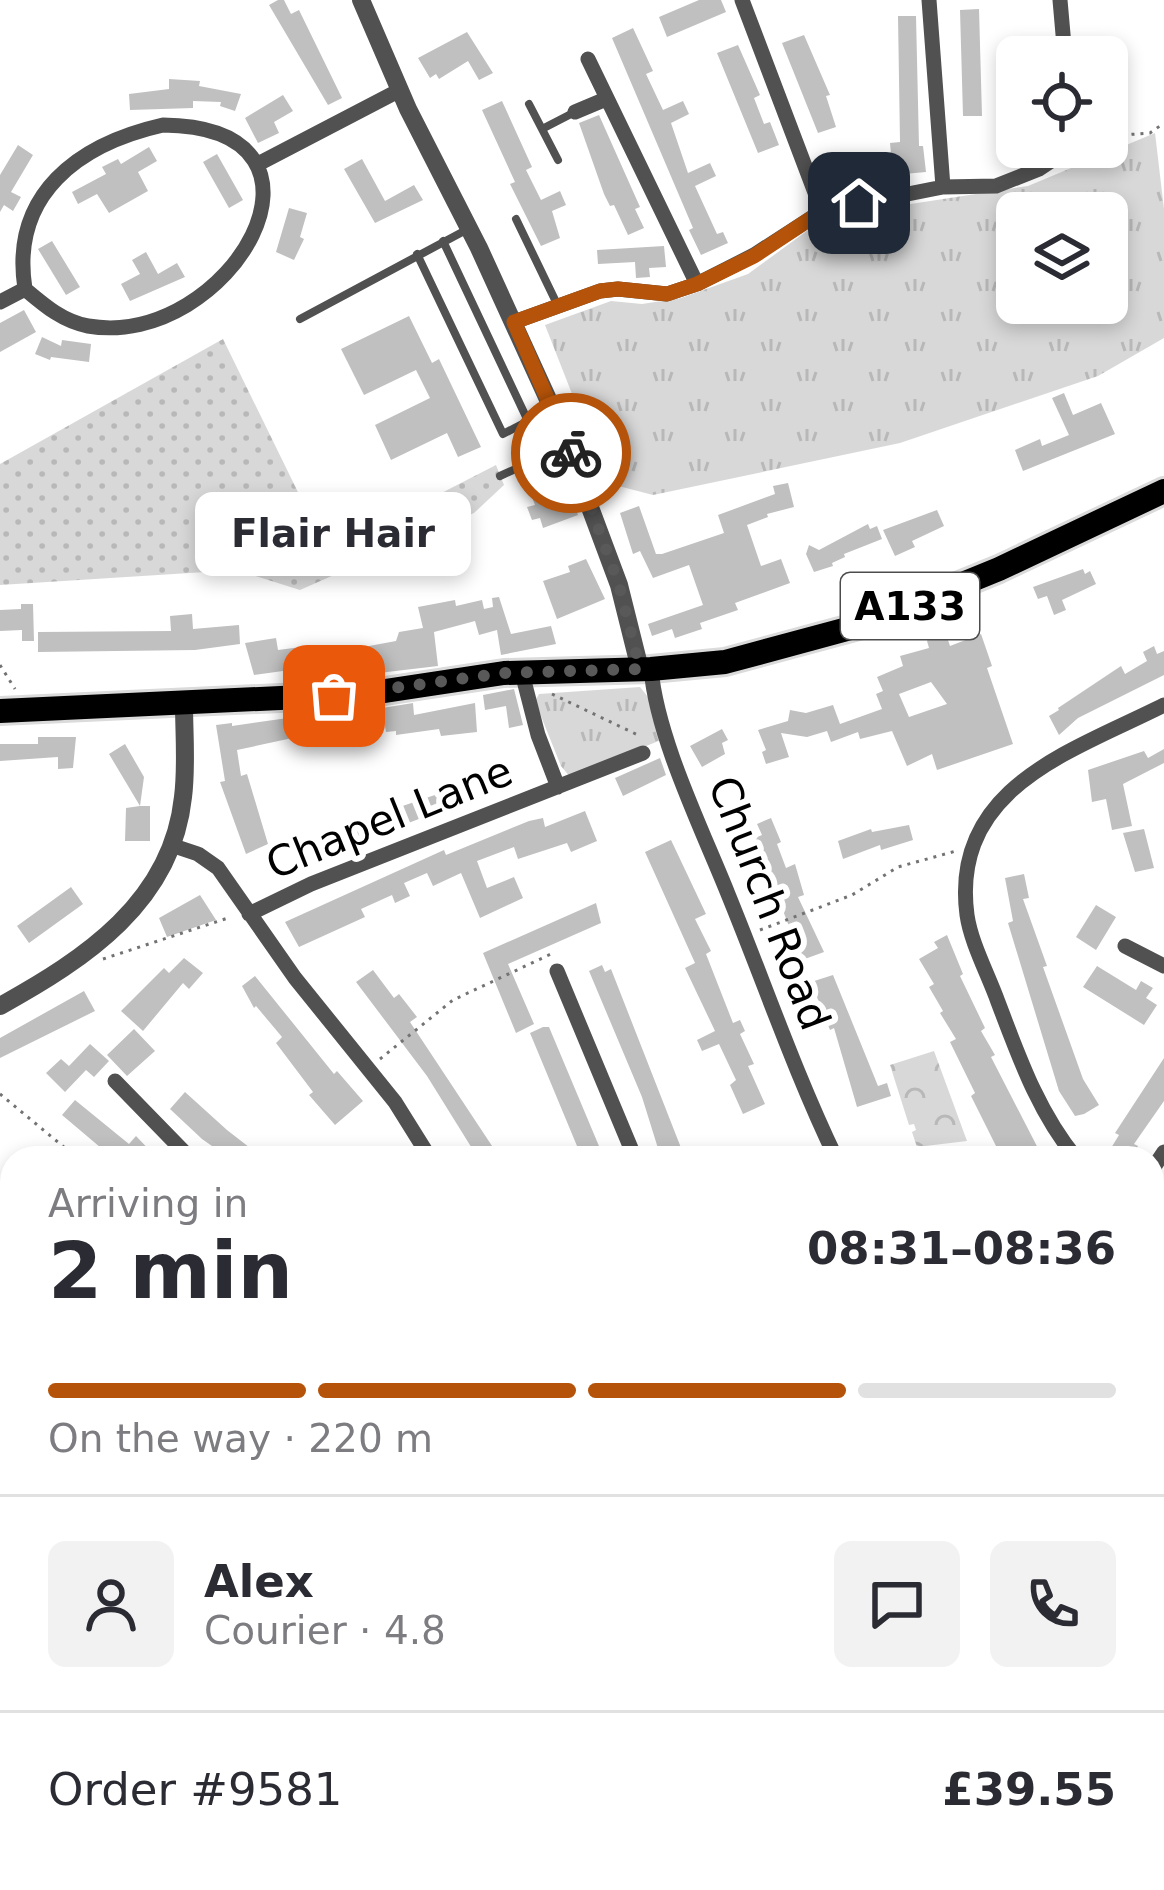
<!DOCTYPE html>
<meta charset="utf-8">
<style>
:root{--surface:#fff;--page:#f2f2f3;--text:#2b2b33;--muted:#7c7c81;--line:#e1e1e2;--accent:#b45309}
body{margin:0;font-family:"DejaVu Sans",sans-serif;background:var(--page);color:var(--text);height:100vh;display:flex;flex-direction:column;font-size:45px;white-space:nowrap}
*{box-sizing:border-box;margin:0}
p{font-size:39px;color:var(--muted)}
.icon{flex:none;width:66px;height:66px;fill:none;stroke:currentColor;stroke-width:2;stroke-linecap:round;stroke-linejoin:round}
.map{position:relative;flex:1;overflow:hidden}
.sheet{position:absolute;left:0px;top:1146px;width:1164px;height:744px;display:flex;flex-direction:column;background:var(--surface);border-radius:36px 36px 0 0;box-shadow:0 6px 18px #0003}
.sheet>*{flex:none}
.tools{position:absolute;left:996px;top:36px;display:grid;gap:24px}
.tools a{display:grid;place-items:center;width:132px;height:132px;border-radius:18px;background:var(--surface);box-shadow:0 6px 18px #0003;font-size:60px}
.pin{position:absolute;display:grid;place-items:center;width:102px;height:102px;color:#fff;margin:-51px;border-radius:24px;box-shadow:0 6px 18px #0006}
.courier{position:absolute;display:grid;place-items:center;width:120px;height:120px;margin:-60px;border:9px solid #b45309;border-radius:50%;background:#fff;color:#222;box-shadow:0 3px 15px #0007}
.bubble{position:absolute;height:84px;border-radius:18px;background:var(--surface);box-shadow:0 6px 18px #0003;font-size:39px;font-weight:700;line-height:84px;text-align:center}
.overview em{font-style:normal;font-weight:700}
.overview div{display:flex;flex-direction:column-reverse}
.overview{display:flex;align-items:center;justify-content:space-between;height:204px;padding:0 48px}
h1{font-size:78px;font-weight:700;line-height:90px}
.bar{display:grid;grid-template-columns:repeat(4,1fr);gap:18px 12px;align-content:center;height:144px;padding:0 48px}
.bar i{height:15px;border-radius:9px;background:var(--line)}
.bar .current{background:var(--accent)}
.bar p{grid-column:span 4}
.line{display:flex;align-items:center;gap:30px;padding:0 48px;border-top:3px solid var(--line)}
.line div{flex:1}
.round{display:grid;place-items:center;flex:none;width:126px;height:126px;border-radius:18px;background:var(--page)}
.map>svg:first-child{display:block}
.grass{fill:url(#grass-tufts);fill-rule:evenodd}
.forest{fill:url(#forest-crowns)}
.park{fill:url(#park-dots)}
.pitch{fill:#d8d8d8}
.building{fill:#c0c0c0;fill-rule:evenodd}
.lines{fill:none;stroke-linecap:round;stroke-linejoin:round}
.primary-casing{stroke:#dbdbdb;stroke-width:30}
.path{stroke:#737373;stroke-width:3;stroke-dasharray:3 6;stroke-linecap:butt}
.service{stroke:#515151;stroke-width:8}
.minor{stroke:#515151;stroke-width:15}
.tertiary{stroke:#515151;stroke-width:18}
.primary{stroke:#000;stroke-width:24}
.done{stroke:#595959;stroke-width:12;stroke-dasharray:0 21.6}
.route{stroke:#b45309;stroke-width:15}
.labels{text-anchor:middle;stroke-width:12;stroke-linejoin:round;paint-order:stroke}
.shield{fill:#fff;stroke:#4c4c4c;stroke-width:3}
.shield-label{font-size:39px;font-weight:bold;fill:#000}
.street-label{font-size:42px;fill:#000;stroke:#fff}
</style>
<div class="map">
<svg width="1164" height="1890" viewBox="0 0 1164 1890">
<defs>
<pattern id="grass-tufts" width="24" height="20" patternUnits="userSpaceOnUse" patternTransform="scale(3)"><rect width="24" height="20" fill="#d8d8d8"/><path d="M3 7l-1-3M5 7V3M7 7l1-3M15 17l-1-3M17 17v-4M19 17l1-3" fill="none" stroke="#b8b8b8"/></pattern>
<pattern id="forest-crowns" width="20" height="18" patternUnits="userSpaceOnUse" patternTransform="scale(3)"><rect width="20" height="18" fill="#d8d8d8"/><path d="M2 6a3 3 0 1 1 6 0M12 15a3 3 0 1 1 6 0" fill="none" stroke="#b8b8b8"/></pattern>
<pattern id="park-dots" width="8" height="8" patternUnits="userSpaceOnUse" patternTransform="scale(3)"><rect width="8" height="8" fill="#d8d8d8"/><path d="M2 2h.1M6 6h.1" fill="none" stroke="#b8b8b8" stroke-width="1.8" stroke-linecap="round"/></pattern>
</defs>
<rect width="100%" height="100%" fill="#fff"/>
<path class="grass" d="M1155,133L1164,209V338L1098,376L900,443L653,495L607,483L545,325L611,301L642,304L681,298L748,274L826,217L1028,186ZM1017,213H1107V303H1017Z
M640,687L648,697L661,740L570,777L561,766L535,701L539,694Z"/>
<path class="forest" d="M934,1051L967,1141L917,1147L912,1132L916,1130L914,1124L909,1125L890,1065Z"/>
<path class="park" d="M223,339L316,529L387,521L496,465L504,485L474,513L300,590L237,570L0,585V464Z"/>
<path class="pitch" d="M1164,1319V1678L1152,1684V1341Z"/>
<path class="building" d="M278,0H284L291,14L299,10L342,98L328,105L269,5Z
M699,0H721L726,12L667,37L659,17Z
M979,9L982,116H963L960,10Z
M898,16H916L919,146H923L926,172L893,175L890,143L900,142Z
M633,28L653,71L646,74L663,110L683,101L689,114L671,123L688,173L710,163L716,176L695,186L717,234L723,232L728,243L701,255L689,230L693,228L612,38Z
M467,32L493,73L479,80L468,61L439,79L436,74L430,78L418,58Z
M804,35L830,95L826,96L836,127L818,133L782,43Z
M738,45L760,95L754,98L764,124L770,122L779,145L758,153L717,53Z
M169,79L200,81L199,86L241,94L235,111L220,106L221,102L193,101V108L130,110L129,94L169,89Z
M283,95L293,111L274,122L279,133L258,143L245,118Z
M502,101L532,167L526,170L541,200L560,191L566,205L552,211L560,238L541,246L510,184L515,182L482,110Z
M599,115L640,207L635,209L644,228L628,235L614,205L610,206L604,194L579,123Z
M18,145L33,155L11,192L21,197L13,211L4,205L0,212V175Z
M149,147L157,161L138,172L148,191L109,213L97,194L78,204L72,192L106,174L102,167L118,159L121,164Z
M217,154L243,200L229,208L203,162Z
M362,159L385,201L414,185L423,200L375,223L344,169Z
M289,208L307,213L300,237L304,239L294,260L276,252Z
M52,241L80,287L66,295L38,249Z
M664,246L666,267L649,268L650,277L636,278L635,262L598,264L597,250Z
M146,252L158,274L177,263L185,277L130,301L121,284L140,274L132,260Z
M24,310L36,332L0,352V323Z
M409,316L432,363L439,359L481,447L458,457L447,433L391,460L375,425L430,398L416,370L364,395L341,349Z
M42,337L61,346L62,340L91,344L89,362L51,357L50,360L35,354Z
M1064,393L1073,415L1101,403L1115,434L1023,471L1015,450L1040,439L1042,446L1069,435L1052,398Z
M564,476L578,515L543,528L540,518L532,520L527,507L535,505L529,489Z
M788,483L794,507L767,514L768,517L747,525L761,566L781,559L790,583L735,603L738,610L700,623L702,629L675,638L672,629L652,636L648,624L703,605L689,565L653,578L640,551L633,554L620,513L639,506L656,554H662L724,533L718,515L775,494L773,486Z
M937,510L944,526L912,541L915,547L895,556L883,530Z
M868,524L870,529L877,526L882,539L844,554L845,557L832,563L833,566L814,572L806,554L809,545L819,550Z
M586,559L605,599L557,619L543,581L570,572L568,566Z
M1083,569L1085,574L1090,571L1096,584L1062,600L1066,610L1054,615L1047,596L1038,599L1033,587Z
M499,597L511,634L551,626L556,644L501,655L497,630L479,635L475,621L434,632L438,666L319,680L318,670L344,668L342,651L396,641L399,632L423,628L418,607L455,600L456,606L482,600L484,609L493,607L492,598Z
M21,604H33L34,641H22V630L0,631V610L21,609Z
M939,613L936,629L946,634L950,646L981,634L992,666L987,668L1013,744L937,770L932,754L907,766L892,731L860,739L858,732L831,742L827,731L807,737L781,733L789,757L766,764L762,752L766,750L758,730L788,721L790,710L806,713L833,705L840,724L882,709L876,694L883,691L877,677L903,666L900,656L929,648L927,641L933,631L919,620ZM931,682L947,704L909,717L899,694Z
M192,614L193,629L239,625L240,644L195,650L38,652V632L171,631L170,616Z
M276,638L278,650L309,646L312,667L254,675L245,643Z
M1154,646L1157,654L1164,651V675L1078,718L1059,735L1049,716L1059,710L1058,708L1121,666L1125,674L1147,661L1143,652Z
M514,689L523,725L509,728L506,706L485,710L483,695Z
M413,703L414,715L475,703L477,732L441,736L439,729L396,735V731L386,732L382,708Z
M351,714L358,742L337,747L333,735L297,740V737L237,750L241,776L247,774L268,844L246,854L220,782L225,781L216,725L232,723V726L302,716L303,724Z
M722,729L728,740L722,743L725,754L702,767L690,746Z
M38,737H76L73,768L58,769V757L0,761V744H38Z
M125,744L144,777L140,806H150V841H125L126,808L140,806L109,754Z
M1164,749V763L1123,784L1132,826L1112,830L1106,799L1092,802L1088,770L1144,751L1148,758Z
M660,758L666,775L623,796L615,778Z
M470,783L476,797L346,847L344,843L339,845L334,832L338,828Z
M585,811L597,841L571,852L567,843L518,859L514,847L477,861L487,888L514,877L523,898L480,918L461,873L433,886L427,873L404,883L410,896L395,903L392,895L361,909L365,917L299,947L285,922L444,850L446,855L529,821L543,818L545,827Z
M771,818L781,842L777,844L786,868L795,864L804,895L798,897L824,952L802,960L755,838L762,835L757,824Z
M909,825L913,840L881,850L880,845L843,859L838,841L871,829L872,832Z
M1144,829L1154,868L1135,872L1123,833Z
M671,840L706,914L695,919L711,951L706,954L733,1023L740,1020L745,1031L740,1034L754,1064L748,1066L765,1104L743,1114L730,1085L736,1080L719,1044L702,1051L697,1040L715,1031L685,968L695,963L645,852Z
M1024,874L1029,898L1023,899L1047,966L1043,967L1083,1079L1099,1105L1084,1114L1075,1116L1059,1091L1008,923L1013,921L1005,878Z
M71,887L83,904L29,943L17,926Z
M200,895L216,920L167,937L159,918Z
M596,903L601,923L508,964L534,1024L516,1033L483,953Z
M1096,905L1116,917L1096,950L1076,937Z
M947,935L963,974L960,976L985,1028L981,1031L995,1055L991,1057L1043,1158H1002L971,1096L975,1093L950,1042L956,1039L940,1013L943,1011L929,987L934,984L919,959L938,948L934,942Z
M184,958L203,973L189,989L183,983L143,1031L121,1011L164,968L169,973Z
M602,965L605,972L611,969L685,1158H661L642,1097L589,971Z
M1097,966L1136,990L1141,981L1153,988L1146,998L1157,1005L1144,1025L1083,987Z
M373,970L394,998L399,994L417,1017L410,1022L500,1158H478L427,1076L356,982Z
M833,975L878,1086L887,1083L891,1096L857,1107L834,1028L830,1030L811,982Z
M255,976L334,1074L337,1071L363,1101L335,1125L309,1095L313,1092L276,1043L282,1037L256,1006L254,1008L242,986Z
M84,991L95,1011L0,1058V1038Z
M543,1027H549L604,1158H582L530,1033Z
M134,1029L155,1051L127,1076L107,1055Z
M90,1044L109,1061L94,1077L86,1070L65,1092L46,1073L61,1059L69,1066Z
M1164,1058V1101L1134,1144L1138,1146L1131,1158H1105L1119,1135L1115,1133Z
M185,1092L227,1130L263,1158H229L202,1139L170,1109Z
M75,1100L129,1144L136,1136L157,1158H116L110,1149L107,1153L62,1115Z"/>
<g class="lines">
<g class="primary-casing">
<path id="primary" d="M0,711L365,694L504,673L651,669L725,662L862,625L999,569L1164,491"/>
</g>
<path class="path" d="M1107,140L1109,136L1150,133L1164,123
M0,665L15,689
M552,694L640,736
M760,930L852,895L898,867L956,851
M103,959L231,917
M380,1059L453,1000L551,954L552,958
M0,1094L77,1158
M1152,1346L1164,1324
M0,1839L12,1792"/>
<path class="service" d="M529,104L558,160
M542,129L573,113
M516,219L557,304
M417,254L503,434L528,421L443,241
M300,319L468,229
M500,476L566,446
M878,622L895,636L925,633
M944,626L958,612L956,588"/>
<path class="minor" d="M742,0L822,211
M929,0L943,187
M1060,0L1065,57
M588,59L697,284
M575,112L606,99
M163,125C360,127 229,350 88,326C62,321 44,305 25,289C10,194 79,144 163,125Z
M258,164L400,90
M0,302L25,289
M514,322L600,291L618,289L667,294L697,284L754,255L822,211L943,187L996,186L1039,169L1072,147
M651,669C657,738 702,829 728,894C764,982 795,1073 836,1158
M522,673L538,735L558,787
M171,845L198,854L218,868L295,978L395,1102L430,1158
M249,914L311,884L643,753
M1125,946L1164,966
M557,971L635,1158
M115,1081L190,1158
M1076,1158C1038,1112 1019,1057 998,1002C988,974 971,943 967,915C950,787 1073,751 1164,705
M1152,1170L1164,1152
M1152,1720L1164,1743"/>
<path class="tertiary" d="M361,0L408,109L479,248L557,419L619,585L640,669
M0,1006C85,959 172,902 183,797C187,766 184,734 184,703"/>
<use href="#primary" class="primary"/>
</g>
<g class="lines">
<path class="done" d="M334,696L504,673L640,669L619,585L571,453"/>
<path class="route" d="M571,453L514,322L600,291L618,289L667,294L697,284L754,256L822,211L859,203"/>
</g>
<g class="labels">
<rect class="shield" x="841" y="573" width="138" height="66" rx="9"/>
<g class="shield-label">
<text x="910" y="620">A133</text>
</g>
<g class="street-label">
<text transform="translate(389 817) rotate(-22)" y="15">Chapel Lane</text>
<text transform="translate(770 903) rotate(69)" y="15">Church Road</text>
</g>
</g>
</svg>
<div class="tools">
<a><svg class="icon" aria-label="locate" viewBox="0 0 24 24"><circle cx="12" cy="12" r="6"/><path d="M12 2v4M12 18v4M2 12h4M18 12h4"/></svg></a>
<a><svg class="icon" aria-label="layers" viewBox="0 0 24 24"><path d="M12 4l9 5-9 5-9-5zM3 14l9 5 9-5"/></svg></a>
</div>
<div class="pin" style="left:334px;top:696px;background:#ea580c"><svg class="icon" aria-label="bag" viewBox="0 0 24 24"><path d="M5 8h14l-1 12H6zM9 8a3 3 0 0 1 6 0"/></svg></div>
<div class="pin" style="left:859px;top:203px;background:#1f2937"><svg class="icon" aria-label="home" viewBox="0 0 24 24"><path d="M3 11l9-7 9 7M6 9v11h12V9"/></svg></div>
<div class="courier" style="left:571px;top:453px"><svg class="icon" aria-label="bike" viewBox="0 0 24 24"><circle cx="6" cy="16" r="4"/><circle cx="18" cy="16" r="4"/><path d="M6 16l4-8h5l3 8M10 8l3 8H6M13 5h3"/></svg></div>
<div class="bubble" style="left:195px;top:492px;width:276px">Flair Hair</div>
<section class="sheet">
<div class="overview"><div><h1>2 min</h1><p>Arriving in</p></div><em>08:31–08:36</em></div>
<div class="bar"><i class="current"></i><i class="current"></i><i class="current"></i><i></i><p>On the way · 220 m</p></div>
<div class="line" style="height:216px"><a class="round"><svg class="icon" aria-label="person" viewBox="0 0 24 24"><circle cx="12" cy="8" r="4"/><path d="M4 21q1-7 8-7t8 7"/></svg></a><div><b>Alex</b><p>Courier · 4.8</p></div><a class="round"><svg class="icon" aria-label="chat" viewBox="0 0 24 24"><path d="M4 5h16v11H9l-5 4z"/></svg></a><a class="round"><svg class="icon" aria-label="phone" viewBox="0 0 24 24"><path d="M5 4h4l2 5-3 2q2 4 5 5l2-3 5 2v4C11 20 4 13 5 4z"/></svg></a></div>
<div class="line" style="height:156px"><div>Order #9581</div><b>£39.55</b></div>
</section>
</div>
